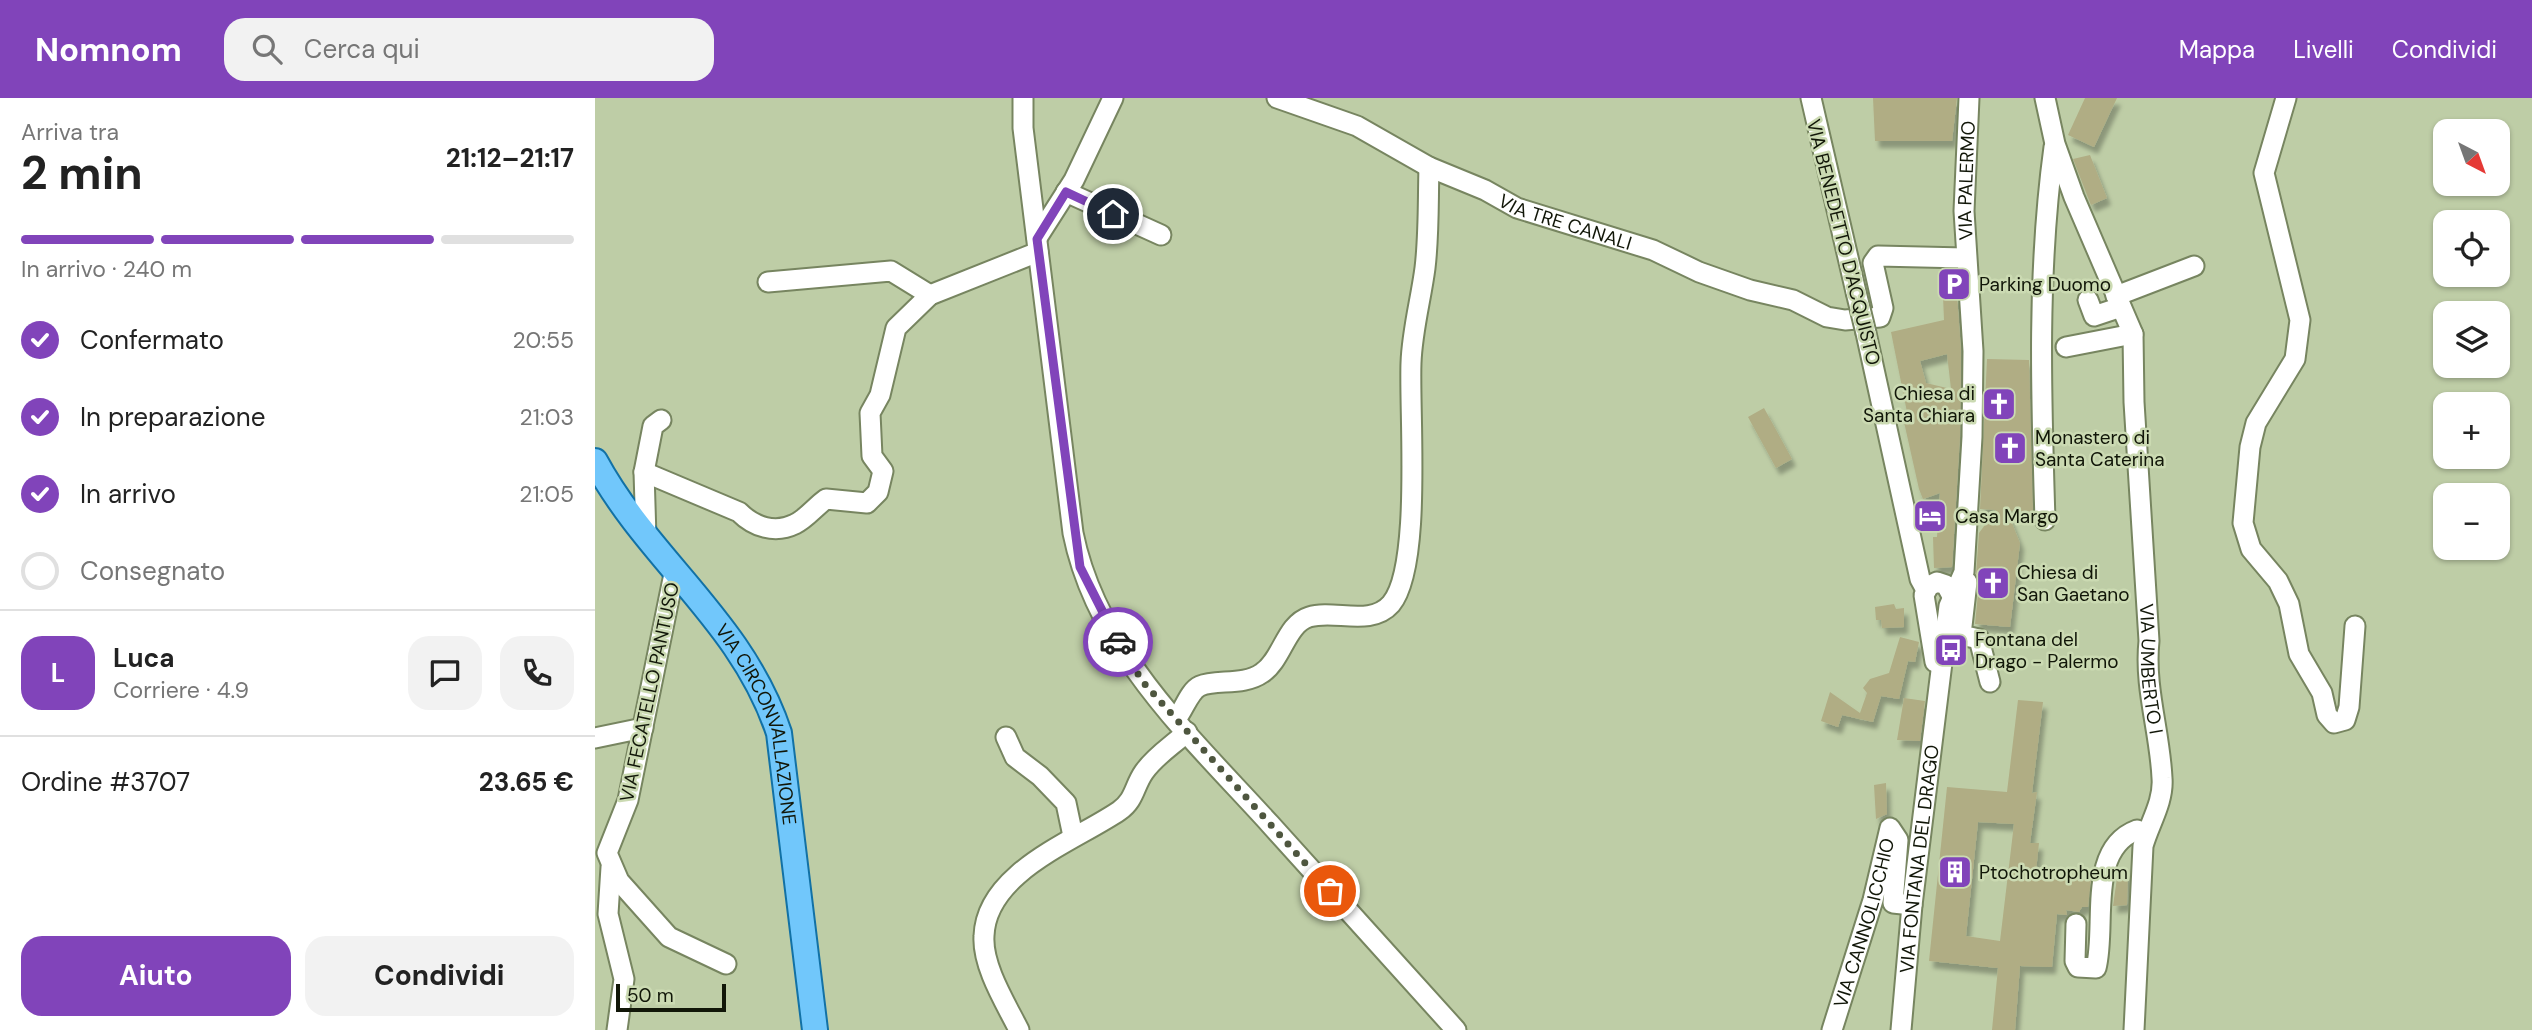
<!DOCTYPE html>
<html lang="it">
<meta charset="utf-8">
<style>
:root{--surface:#fff;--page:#f2f2f2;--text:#222;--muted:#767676;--line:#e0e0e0;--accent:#8144ba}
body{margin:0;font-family:"DM Sans",sans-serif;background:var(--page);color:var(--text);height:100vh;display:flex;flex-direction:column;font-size:26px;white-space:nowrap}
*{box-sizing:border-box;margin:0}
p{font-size:23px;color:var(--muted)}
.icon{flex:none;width:38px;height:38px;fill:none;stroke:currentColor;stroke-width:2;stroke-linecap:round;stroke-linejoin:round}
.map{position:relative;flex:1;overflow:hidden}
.side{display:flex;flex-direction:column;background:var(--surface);width:595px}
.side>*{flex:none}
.needle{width:46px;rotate:139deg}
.tools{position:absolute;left:1838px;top:21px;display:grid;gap:14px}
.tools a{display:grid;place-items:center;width:77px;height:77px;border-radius:14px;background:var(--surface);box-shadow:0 2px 5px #0004;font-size:35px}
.scale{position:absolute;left:21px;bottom:18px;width:110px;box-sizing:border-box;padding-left:7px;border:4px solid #111608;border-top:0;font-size:19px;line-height:24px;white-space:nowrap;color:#111608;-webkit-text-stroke:5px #cbdab2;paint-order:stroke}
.pin{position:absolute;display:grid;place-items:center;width:60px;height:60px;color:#fff;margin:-30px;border:4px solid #fff;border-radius:50%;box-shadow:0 2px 7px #0007}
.courier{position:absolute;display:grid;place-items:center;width:70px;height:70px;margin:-35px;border:5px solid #8144ba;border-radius:50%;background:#fff;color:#222;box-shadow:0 2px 9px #0007}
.overview em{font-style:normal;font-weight:700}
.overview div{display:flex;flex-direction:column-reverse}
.overview{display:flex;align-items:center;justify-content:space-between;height:119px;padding:0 21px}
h1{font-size:46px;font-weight:700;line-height:52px}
.bar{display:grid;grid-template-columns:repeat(4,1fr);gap:10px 7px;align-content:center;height:84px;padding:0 21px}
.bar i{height:9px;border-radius:5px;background:var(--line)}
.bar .selected{background:var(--accent)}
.bar p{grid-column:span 4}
.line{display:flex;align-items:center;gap:18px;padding:0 21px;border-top:2px solid var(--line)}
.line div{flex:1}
.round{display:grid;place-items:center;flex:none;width:74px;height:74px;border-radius:21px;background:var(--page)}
ol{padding:0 21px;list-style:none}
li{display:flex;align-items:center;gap:21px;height:77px}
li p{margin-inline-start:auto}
li .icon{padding:7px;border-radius:50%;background:var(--accent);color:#fff;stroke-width:4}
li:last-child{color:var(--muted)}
li i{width:38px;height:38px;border:4px solid var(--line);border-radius:50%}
.button{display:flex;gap:14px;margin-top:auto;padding:14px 21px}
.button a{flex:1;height:80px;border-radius:21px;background:var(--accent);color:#fff;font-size:28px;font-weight:700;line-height:80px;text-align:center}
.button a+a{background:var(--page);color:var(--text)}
header{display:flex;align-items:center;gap:42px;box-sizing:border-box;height:98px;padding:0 35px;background:var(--accent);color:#fff}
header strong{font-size:33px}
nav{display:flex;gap:38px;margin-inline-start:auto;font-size:24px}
.search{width:490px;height:63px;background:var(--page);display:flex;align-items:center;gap:18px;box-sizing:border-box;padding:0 24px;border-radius:21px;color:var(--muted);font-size:26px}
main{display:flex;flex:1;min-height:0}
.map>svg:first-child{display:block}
.building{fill:#b0ad84;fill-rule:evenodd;filter:url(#shadow)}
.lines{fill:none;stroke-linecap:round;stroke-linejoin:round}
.minor-casing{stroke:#778560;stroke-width:23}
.major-casing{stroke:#1271a5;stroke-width:28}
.minor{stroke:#fff;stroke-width:19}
.major{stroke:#71c7fb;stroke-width:24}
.minor-bridge-casing{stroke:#778560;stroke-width:23;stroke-linecap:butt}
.minor-bridge{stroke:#fff;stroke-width:19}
.done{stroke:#4e563f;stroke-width:7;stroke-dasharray:0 12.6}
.route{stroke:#8144ba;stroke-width:9}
.labels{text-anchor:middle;stroke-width:5;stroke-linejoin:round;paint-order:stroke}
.street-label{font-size:19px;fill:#111608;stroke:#cbdab2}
.poi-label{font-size:19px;fill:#111608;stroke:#cbdab2;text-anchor:start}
</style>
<header>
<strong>Nomnom</strong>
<div class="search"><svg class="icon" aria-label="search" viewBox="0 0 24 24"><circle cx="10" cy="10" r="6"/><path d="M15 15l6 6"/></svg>Cerca qui</div>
<nav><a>Mappa</a><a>Livelli</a><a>Condividi</a></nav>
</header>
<main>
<section class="side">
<div class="overview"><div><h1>2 min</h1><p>Arriva tra</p></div><em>21:12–21:17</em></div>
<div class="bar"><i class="selected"></i><i class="selected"></i><i class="selected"></i><i></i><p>In arrivo · 240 m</p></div>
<ol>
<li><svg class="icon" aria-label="check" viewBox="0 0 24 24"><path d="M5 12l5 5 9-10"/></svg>Confermato<p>20:55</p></li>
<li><svg class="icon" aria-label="check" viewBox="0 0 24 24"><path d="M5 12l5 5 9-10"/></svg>In preparazione<p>21:03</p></li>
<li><svg class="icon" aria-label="check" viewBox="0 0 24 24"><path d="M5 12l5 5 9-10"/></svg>In arrivo<p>21:05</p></li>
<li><i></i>Consegnato</li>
</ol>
<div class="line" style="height:126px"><b class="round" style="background:var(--accent);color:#fff">L</b><div><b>Luca</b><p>Corriere · 4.9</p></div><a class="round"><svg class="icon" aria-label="chat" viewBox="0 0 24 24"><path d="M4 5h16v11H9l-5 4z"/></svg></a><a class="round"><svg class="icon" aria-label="phone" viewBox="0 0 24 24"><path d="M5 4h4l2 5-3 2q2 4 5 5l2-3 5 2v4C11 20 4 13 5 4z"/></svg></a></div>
<div class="line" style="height:91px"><div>Ordine #3707</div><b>23.65 €</b></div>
<div class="button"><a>Aiuto</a><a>Condividi</a></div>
</section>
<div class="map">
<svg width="1937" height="932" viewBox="0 0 1937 932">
<defs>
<filter id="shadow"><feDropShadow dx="4" dy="7" stdDeviation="2" flood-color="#0004"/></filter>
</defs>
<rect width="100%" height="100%" fill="#becda6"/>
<path class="building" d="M1278,0H1362L1357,43H1280Z
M1490,0H1522L1499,49L1473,37Z
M1495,57L1512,100L1496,107L1478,61Z
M1362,197L1366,253L1365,339L1357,469L1339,470L1338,439H1342L1345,395L1328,401L1324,391L1307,315L1312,314L1296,234L1349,222L1348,198ZM1352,256L1356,291L1331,285L1325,263Z
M1392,261L1434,262L1438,414L1412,413L1425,445L1415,529L1380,526L1384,485L1381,476L1384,435L1401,412L1385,411Z
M1169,310L1197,361L1181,370L1153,319Z
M1299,506L1301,511L1309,510V529L1287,530L1286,522H1281L1280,509Z
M1305,539L1324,544L1320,564L1313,563L1304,601L1286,598L1278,624L1247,617L1243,629L1226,623L1235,594L1265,615L1272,595L1268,590L1275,581L1294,575Z
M1309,600L1330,603L1325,643L1302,642Z
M1423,602L1448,604L1437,695L1442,694L1435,745H1444L1440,782L1496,781L1493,809H1487L1484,814L1471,812L1472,817L1462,816L1457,869L1425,868L1420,932H1397L1403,870L1334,863L1352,689L1412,694ZM1383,724L1419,726L1405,843L1371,838Z
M1291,685L1292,716L1281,721L1279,687Z
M1523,773L1533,774L1532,807L1518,808Z"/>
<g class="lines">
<g class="minor-casing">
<g id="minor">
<path d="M428,0V30L478,435C502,554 597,640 675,726C737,795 799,863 861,932"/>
<path id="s1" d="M682,0L762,28L834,69L890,92L922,110L1058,152L1104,174L1155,192L1198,202L1232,219L1250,222L1285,219L1288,210L1278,165L1283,158L1370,160"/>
<path d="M1216,0L1261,194"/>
<path id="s2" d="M1450,0L1460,46L1479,99L1538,236L1539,304L1554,543C1549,589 1565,634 1567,680C1569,704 1554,726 1548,748L1539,932"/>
<path d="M1691,0L1669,75L1705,222L1700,261L1661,325L1655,349L1648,425L1656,451L1683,483L1694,506L1704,556L1727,595L1732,617L1739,625L1750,622L1754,609L1760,528"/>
<path d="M471,94L566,137"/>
<path d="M442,140L479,82L518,0"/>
<path d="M173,184L296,173L335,197"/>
<path d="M1521,198L1599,168"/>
<path d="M1493,202L1499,218L1526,209"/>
<path d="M1271,235L1325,481L1331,492"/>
<path d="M1471,249L1538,236"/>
<path d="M49,374L144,414C159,429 180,436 200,426C211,421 221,408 231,401L272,405L283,394L288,373L277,358L275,315L285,297L301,230L335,197L443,154"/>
<path d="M1450,422C1446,297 1442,173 1459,49"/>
<path d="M51,439L49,374L58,328L66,322"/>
<path d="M80,471L33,702L12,755L24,783L74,839L131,866"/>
<path d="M1372,484L1366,537L1384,541L1395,584"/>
<path d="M1340,564L1329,497L1334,488L1342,484L1351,487L1357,498"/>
<path d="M581,621C589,612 594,593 605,588C621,581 649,588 667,575C687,562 691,526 714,519C739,511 776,529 796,506C827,469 814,316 816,265C817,233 826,201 830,170C834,137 833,102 834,69"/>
<path d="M411,639L420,659L445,678L471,705L478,738"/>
<path d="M0,640L48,630"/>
<path d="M16,769L13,816L29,881L22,932"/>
<path d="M1481,826L1480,863L1483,869L1501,870C1512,829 1491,751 1542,732L1551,736"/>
<path d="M424,932C411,906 387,868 389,838C391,774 480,743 524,713C540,702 539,688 549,674C560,658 578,647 592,634"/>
<path id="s3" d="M1237,932L1278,802L1295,730L1303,742L1298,805L1317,807"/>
<path id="s4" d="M1306,932L1317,807L1354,508L1369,474L1377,339L1378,253L1369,113L1374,0"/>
</g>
</g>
<g class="major-casing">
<g id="major">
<path id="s5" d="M0,363C54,463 147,523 184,635L220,932"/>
</g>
</g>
<use href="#minor" class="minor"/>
<use href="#major" class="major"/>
<g class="minor-bridge-casing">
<path id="minor-bridge" d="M1261,194L1271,235"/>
</g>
<use href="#minor-bridge" class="minor-bridge"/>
</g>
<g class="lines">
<path class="done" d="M523,544L548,584L735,793"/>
<path class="route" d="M518,116L471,94L442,141L485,469L523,544"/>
</g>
<defs>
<g id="parking-square" transform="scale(1.75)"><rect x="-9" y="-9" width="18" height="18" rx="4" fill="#8144ba" stroke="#cbdab2"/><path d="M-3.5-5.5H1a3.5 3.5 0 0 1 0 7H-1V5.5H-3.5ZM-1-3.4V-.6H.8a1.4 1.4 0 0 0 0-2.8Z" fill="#fff"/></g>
<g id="church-square" transform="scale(1.75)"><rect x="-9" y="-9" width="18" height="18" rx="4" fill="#8144ba" stroke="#cbdab2"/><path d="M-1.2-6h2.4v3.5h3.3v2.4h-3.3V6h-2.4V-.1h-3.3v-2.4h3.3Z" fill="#fff"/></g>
<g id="hotel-square" transform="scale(1.75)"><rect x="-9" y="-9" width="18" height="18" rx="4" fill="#8144ba" stroke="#cbdab2"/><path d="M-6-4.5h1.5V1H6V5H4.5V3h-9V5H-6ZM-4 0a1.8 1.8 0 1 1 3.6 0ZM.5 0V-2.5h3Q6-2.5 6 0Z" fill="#fff"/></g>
<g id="bus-square" transform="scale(1.75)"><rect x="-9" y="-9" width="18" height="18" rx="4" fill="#8144ba" stroke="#cbdab2"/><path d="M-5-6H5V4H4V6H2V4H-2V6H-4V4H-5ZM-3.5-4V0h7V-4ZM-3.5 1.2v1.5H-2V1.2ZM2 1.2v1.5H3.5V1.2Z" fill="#fff"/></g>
<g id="building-square" transform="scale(1.75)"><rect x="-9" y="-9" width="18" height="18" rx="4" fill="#8144ba" stroke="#cbdab2"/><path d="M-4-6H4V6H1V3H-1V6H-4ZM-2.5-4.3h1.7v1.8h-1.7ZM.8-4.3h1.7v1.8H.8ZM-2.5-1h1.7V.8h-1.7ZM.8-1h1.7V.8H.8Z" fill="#fff"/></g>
</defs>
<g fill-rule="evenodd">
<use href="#parking-square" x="1359" y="186"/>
<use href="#church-square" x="1404" y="306"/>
<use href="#church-square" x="1415" y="350"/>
<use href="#hotel-square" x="1335" y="418"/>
<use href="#church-square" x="1398" y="485"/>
<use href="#bus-square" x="1356" y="552"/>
<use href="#building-square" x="1360" y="774"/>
</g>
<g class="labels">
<g class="street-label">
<text dy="7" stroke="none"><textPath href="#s4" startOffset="856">VIA PALERMO</textPath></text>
<text dy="7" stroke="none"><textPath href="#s1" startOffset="315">VIA TRE CANALI</textPath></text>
<text transform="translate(1249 144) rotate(76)" y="7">VIA BENEDETTO D'ACQUISTO</text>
<text dy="7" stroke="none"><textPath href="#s2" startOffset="588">VIA UMBERTO I</textPath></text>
<text transform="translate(54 594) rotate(-78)" y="7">VIA FECATELLO PANTUSO</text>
<text dy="7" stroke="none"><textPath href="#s5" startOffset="315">VIA CIRCONVALLAZIONE</textPath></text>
<text dy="7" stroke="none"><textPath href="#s4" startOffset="172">VIA FONTANA DEL DRAGO</textPath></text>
<text dy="7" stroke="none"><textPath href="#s3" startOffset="112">VIA CANNOLICCHIO</textPath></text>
</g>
<g class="poi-label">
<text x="1384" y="193">Parking Duomo</text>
<text x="1380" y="302" text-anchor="end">Chiesa di<tspan x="1380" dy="22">Santa Chiara</tspan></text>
<text x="1440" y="346">Monastero di<tspan x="1440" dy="22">Santa Caterina</tspan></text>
<text x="1360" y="425">Casa Margo</text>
<text x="1422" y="481">Chiesa di<tspan x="1422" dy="22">San Gaetano</tspan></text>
<text x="1380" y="548">Fontana del<tspan x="1380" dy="22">Drago - Palermo</tspan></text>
<text x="1384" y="781">Ptochotropheum</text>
</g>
</g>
</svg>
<div class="tools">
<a><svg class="needle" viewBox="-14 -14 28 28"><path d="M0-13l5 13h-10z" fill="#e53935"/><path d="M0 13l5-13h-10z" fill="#767676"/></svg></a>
<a><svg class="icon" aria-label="locate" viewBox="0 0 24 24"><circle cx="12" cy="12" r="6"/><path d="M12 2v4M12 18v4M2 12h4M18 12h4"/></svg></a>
<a><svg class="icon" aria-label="layers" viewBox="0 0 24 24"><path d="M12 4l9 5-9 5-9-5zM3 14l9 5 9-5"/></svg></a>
<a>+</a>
<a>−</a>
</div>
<div class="scale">50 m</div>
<div class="pin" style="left:735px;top:793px;background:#ea580c"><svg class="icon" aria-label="bag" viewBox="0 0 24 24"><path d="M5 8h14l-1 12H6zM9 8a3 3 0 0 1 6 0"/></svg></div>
<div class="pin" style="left:518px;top:116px;background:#1f2937"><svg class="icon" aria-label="home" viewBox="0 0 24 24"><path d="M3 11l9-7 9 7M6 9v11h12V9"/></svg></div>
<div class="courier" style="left:523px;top:544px"><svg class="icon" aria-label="car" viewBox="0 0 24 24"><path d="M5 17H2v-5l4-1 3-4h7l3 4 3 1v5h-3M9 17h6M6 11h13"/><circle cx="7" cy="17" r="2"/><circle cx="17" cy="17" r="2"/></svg></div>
</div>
</main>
